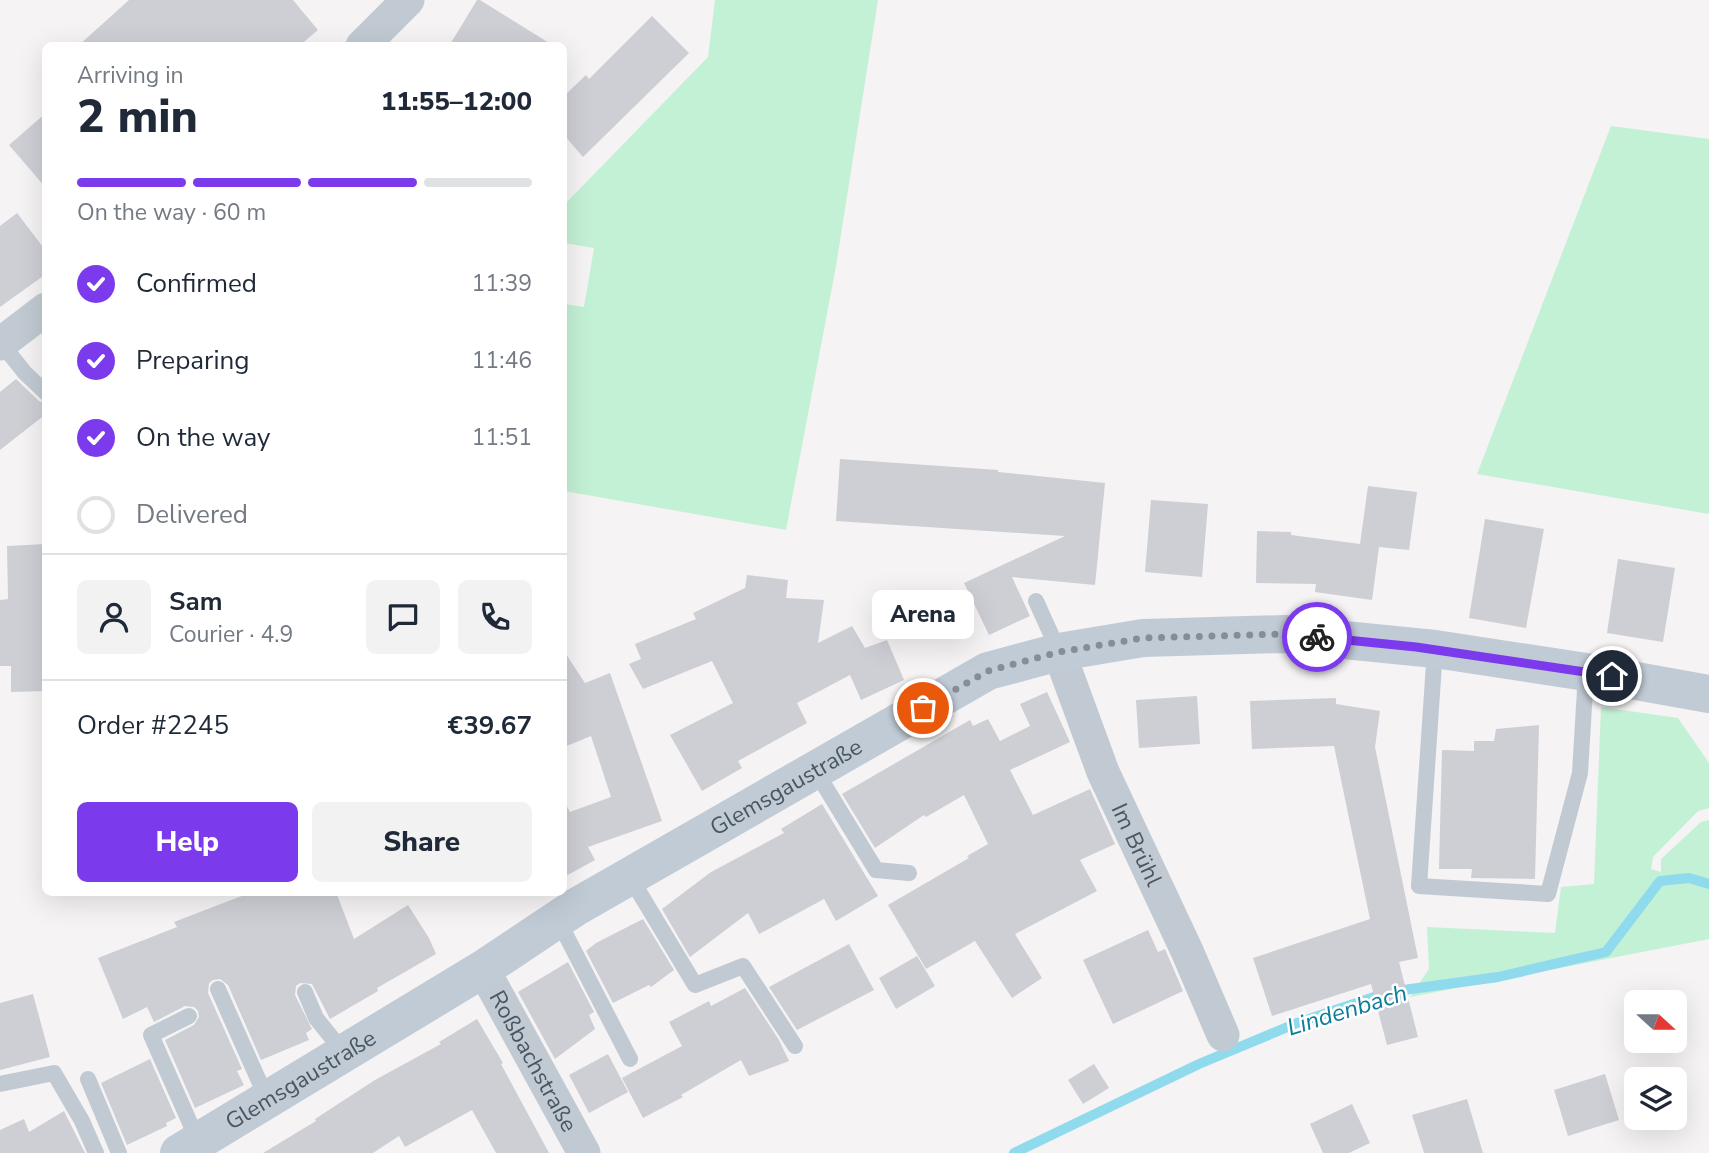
<!DOCTYPE html>
<meta charset="utf-8">
<style>
:root{--surface:#fff;--page:#f2f2f3;--text:#1f2937;--muted:#747a83;--line:#e0e1e3;--accent:#7c3aed}
body{margin:0;font-family:"Nunito Sans",sans-serif;background:var(--page);color:var(--text);height:100vh;display:flex;flex-direction:column;font-size:26px;white-space:nowrap}
*{box-sizing:border-box;margin:0}
p{font-size:23px;color:var(--muted)}
.icon{flex:none;width:38px;height:38px;fill:none;stroke:currentColor;stroke-width:2;stroke-linecap:round;stroke-linejoin:round}
.map{position:relative;flex:1;overflow:hidden}
.sheet{position:absolute;left:42px;top:42px;width:525px;height:854px;display:flex;flex-direction:column;background:var(--surface);border-radius:10px;box-shadow:0 7px 28px #0002}
.sheet>*{flex:none}
.needle{width:46px;rotate:111deg}
.controls{position:absolute;left:1624px;top:990px;display:grid;gap:14px}
.controls a{display:grid;place-items:center;width:63px;height:63px;border-radius:10px;background:var(--surface);box-shadow:0 7px 28px #0002;font-size:35px}
.pin{position:absolute;display:grid;place-items:center;width:60px;height:60px;color:#fff;margin:-30px;border:4px solid #fff;border-radius:50%;box-shadow:0 2px 7px #0007}
.courier{position:absolute;display:grid;place-items:center;width:70px;height:70px;margin:-35px;border:5px solid #7c3aed;border-radius:50%;background:#fff;color:#222;box-shadow:0 2px 9px #0007}
.bubble{position:absolute;height:49px;border-radius:10px;background:var(--surface);box-shadow:0 7px 28px #0002;font-size:23px;font-weight:800;line-height:49px;text-align:center}
.overview em{font-style:normal;font-weight:800}
.overview div{display:flex;flex-direction:column-reverse}
.overview{display:flex;align-items:center;justify-content:space-between;height:119px;padding:0 35px}
h1{font-size:46px;font-weight:800;line-height:52px}
.bar{display:grid;grid-template-columns:repeat(4,1fr);gap:10px 7px;align-content:center;height:84px;padding:0 35px}
.bar i{height:9px;border-radius:5px;background:var(--line)}
.bar .current{background:var(--accent)}
.bar p{grid-column:span 4}
.line{display:flex;align-items:center;gap:18px;padding:0 35px;border-top:2px solid var(--line)}
.line div{flex:1}
.round{display:grid;place-items:center;flex:none;width:74px;height:74px;border-radius:10px;background:var(--page)}
ol{padding:0 35px;list-style:none}
li{display:flex;align-items:center;gap:21px;height:77px}
li p{margin-inline-start:auto}
li .icon{padding:7px;border-radius:50%;background:var(--accent);color:#fff;stroke-width:4}
li:last-child{color:var(--muted)}
li i{width:38px;height:38px;border:4px solid var(--line);border-radius:50%}
.action{display:flex;gap:14px;margin-top:auto;padding:14px 35px}
.action a{flex:1;height:80px;border-radius:10px;background:var(--accent);color:#fff;font-size:28px;font-weight:800;line-height:80px;text-align:center}
.action a+a{background:var(--page);color:var(--text)}
.map>svg:first-child{display:block}
.green{fill:#c3f1d5}
.lines{fill:none;stroke-linecap:round;stroke-linejoin:round}
.stream{stroke:#90daee;stroke-width:10}
.building{fill:#cdcfd5}
.service{stroke:#c1cad2;stroke-width:16}
.minor{stroke:#c1cad2;stroke-width:33}
.secondary{stroke:#c1cbd6;stroke-width:38}
.done{stroke:#868d94;stroke-width:7;stroke-dasharray:0 12.6}
.route{stroke:#7c3aed;stroke-width:9}
.labels{text-anchor:middle;stroke-width:5;stroke-linejoin:round;paint-order:stroke}
.street-label{font-size:23px;fill:#4a5661;stroke:#fff}
.water-label{font-size:24px;font-style:italic;fill:#0c7c9b;stroke:#fff}
</style>
<div class="map">
<svg width="1709" height="1153" viewBox="0 0 1709 1153">
<rect width="100%" height="100%" fill="#f5f3f3"/>
<path class="green" d="M715,0H878L836,266L786,530L564,491V304L584,307L594,248L564,243V205L708,57Z
M1611,126L1709,139V514L1477,474Z
M1601,707L1678,718L1709,763V808L1698,811L1653,857L1651,869L1661,872V859L1701,822L1709,820V939L1410,997L1429,969L1427,927L1555,933L1561,887L1594,884Z"/>
<g class="lines">
<path class="stream" d="M1014,1153L1199,1064L1297,1023L1389,992L1498,977L1606,952L1660,881L1689,878L1709,884"/>
</g>
<path class="building" d="M129,0H293L318,30L299,46H78Z
M477,0H480L554,46H449Z
M652,16L689,53L583,157L564,135V96L586,75L589,79Z
M46,113V188L9,145Z
M17,213L46,251V274L0,307V226Z
M16,379L39,401L46,403V414L0,450V392Z
M840,459L998,470V472L1105,483L1095,585L1012,577L1030,616L989,635L964,583L1065,536L836,521Z
M1368,486L1417,492L1409,550L1379,547L1372,600L1315,592L1316,584L1256,583L1257,531L1291,532V535L1360,544Z
M1151,500L1208,504L1202,577L1145,572Z
M1485,519L1544,529L1526,628L1469,618Z
M46,544V691L11,692V666H0V600L8,599L7,546Z
M1618,559L1675,568L1663,642L1607,633Z
M747,575L788,580L786,598L824,600L818,643L852,626L865,648L887,640L904,680L861,700L850,675L797,703L807,723L738,761L742,768L702,791L670,735L733,703L712,661L643,689L629,664L641,659L635,644L696,619L693,613L745,588Z
M564,651L585,683L610,673L662,821L588,847L595,860L564,877V801L570,812L611,797L591,736L564,747Z
M1047,692L1070,742L1010,770L1033,815L1090,789L1115,844L1080,860L1097,891L1015,934L1042,978L1012,998L975,941L926,969L888,905L969,858L967,856L988,844L964,795L926,817L924,815L875,848L842,794L970,720L973,726L988,719L1000,741L1030,726L1020,704Z
M1197,696L1200,744L1139,748L1136,700Z
M1336,698V704L1380,711L1375,747L1418,958L1399,962L1418,1037L1387,1045L1371,984L1272,1016L1253,958L1370,919L1334,746L1252,749L1250,701Z
M1539,725L1535,879L1471,878L1472,869H1439L1442,750L1474,751V741H1494L1496,729Z
M822,804L878,896L836,921L824,899L759,934L748,913L690,957L662,909L711,872L784,833L781,829Z
M252,892H336L354,939L408,905L429,938L436,954L377,988L378,991L330,1019L312,984L300,983L296,986L295,995L312,1029L306,1033L309,1040L261,1060L228,985L220,979L213,980L209,983L208,993L242,1069L237,1071L244,1085L195,1108L165,1040L194,1025L199,1017L198,1011L194,1007L185,1006L154,1022L147,1007L123,1019L98,958L177,927L174,922Z
M643,919L674,970L651,987L649,985L613,1003L586,951L596,943Z
M1148,930L1158,952L1165,949L1183,991L1113,1024L1083,960Z
M849,944L874,990L797,1030L769,987Z
M917,956L935,986L896,1009L879,978Z
M568,962L594,1012L589,1015L595,1029L555,1059L518,992Z
M745,988L779,1040L789,1061L749,1076L741,1060L681,1095L683,1097L643,1118L622,1078L682,1046L669,1022L709,1001L711,1006Z
M33,994L50,1057L0,1070V1003Z
M477,1019L503,1063L501,1064L549,1153H496L472,1110L405,1147L399,1136L373,1153H263L316,1121L315,1119L375,1080L441,1044L439,1042Z
M608,1054L628,1092L589,1113L569,1075Z
M150,1059L176,1118L166,1123L167,1126L127,1145L101,1083Z
M1094,1064L1109,1088L1083,1104L1068,1080Z
M1605,1074L1619,1120L1568,1136L1554,1090Z
M1467,1099L1483,1153H1424L1412,1115Z
M1352,1104L1370,1143L1349,1153H1323L1310,1124Z
M64,1111L85,1153H0V1130L24,1119L29,1132Z"/>
<g class="lines">
<path class="service" d="M1,343L25,373L46,393
M1036,601L1059,652
M1435,649L1419,886L1548,894L1580,773L1586,673
M815,770L876,870L909,873
M630,877L695,985L743,966L795,1046
M558,920L630,1059
M218,989L267,1099
M305,992L316,1018L344,1053
M189,1016L151,1035L198,1141
M88,1079L119,1153
M0,1084L54,1073L82,1121L96,1153"/>
<g class="minor">
<path d="M362,46L408,0"/>
<path d="M0,344L46,309"/>
<path id="s1" d="M1059,652L1103,772L1187,951L1223,1035"/>
<path id="s2" d="M483,969L584,1153"/>
</g>
<path class="secondary" id="s3" d="M179,1153L483,969L576,907L988,671L1059,652L1143,638L1284,634L1435,649L1586,672L1709,694"/>
</g>
<g class="lines">
<path class="done" d="M923,708L988,671L1059,652L1143,638L1284,634L1317,637"/>
<path class="route" d="M1317,637L1416,647L1612,676"/>
</g>
<g class="labels">
<g class="street-label">
<text dy="8" stroke="none"><textPath href="#s3" startOffset="709">Glemsgaustraße</textPath></text>
<text dy="8" stroke="none"><textPath href="#s1" startOffset="208">Im Brühl</textPath></text>
<text dy="8" stroke="none"><textPath href="#s2" startOffset="105">Roßbachstraße</textPath></text>
<text dy="8" stroke="none"><textPath href="#s3" startOffset="142">Glemsgaustraße</textPath></text>
</g>
<g class="water-label">
<text transform="translate(1347 1010) rotate(-17)" y="8">Lindenbach</text>
</g>
</g>
</svg>
<div class="controls">
<a><svg class="needle" viewBox="-14 -14 28 28"><path d="M0-13l5 13h-10z" fill="#e53935"/><path d="M0 13l5-13h-10z" fill="#747a83"/></svg></a>
<a><svg class="icon" aria-label="layers" viewBox="0 0 24 24"><path d="M12 4l9 5-9 5-9-5zM3 14l9 5 9-5"/></svg></a>
</div>
<div class="pin" style="left:923px;top:708px;background:#ea580c"><svg class="icon" aria-label="bag" viewBox="0 0 24 24"><path d="M5 8h14l-1 12H6zM9 8a3 3 0 0 1 6 0"/></svg></div>
<div class="pin" style="left:1612px;top:676px;background:#1f2937"><svg class="icon" aria-label="home" viewBox="0 0 24 24"><path d="M3 11l9-7 9 7M6 9v11h12V9"/></svg></div>
<div class="courier" style="left:1317px;top:637px"><svg class="icon" aria-label="bike" viewBox="0 0 24 24"><circle cx="6" cy="16" r="4"/><circle cx="18" cy="16" r="4"/><path d="M6 16l4-8h5l3 8M10 8l3 8H6M13 5h3"/></svg></div>
<div class="bubble" style="left:872px;top:590px;width:102px">Arena</div>
<section class="sheet">
<div class="overview"><div><h1>2 min</h1><p>Arriving in</p></div><em>11:55–12:00</em></div>
<div class="bar"><i class="current"></i><i class="current"></i><i class="current"></i><i></i><p>On the way · 60 m</p></div>
<ol>
<li><svg class="icon" aria-label="check" viewBox="0 0 24 24"><path d="M5 12l5 5 9-10"/></svg>Confirmed<p>11:39</p></li>
<li><svg class="icon" aria-label="check" viewBox="0 0 24 24"><path d="M5 12l5 5 9-10"/></svg>Preparing<p>11:46</p></li>
<li><svg class="icon" aria-label="check" viewBox="0 0 24 24"><path d="M5 12l5 5 9-10"/></svg>On the way<p>11:51</p></li>
<li><i></i>Delivered</li>
</ol>
<div class="line" style="height:126px"><a class="round"><svg class="icon" aria-label="person" viewBox="0 0 24 24"><circle cx="12" cy="8" r="4"/><path d="M4 21q1-7 8-7t8 7"/></svg></a><div><b>Sam</b><p>Courier · 4.9</p></div><a class="round"><svg class="icon" aria-label="chat" viewBox="0 0 24 24"><path d="M4 5h16v11H9l-5 4z"/></svg></a><a class="round"><svg class="icon" aria-label="phone" viewBox="0 0 24 24"><path d="M5 4h4l2 5-3 2q2 4 5 5l2-3 5 2v4C11 20 4 13 5 4z"/></svg></a></div>
<div class="line" style="height:91px"><div>Order #2245</div><b>€39.67</b></div>
<div class="action"><a>Help</a><a>Share</a></div>
</section>
</div>
